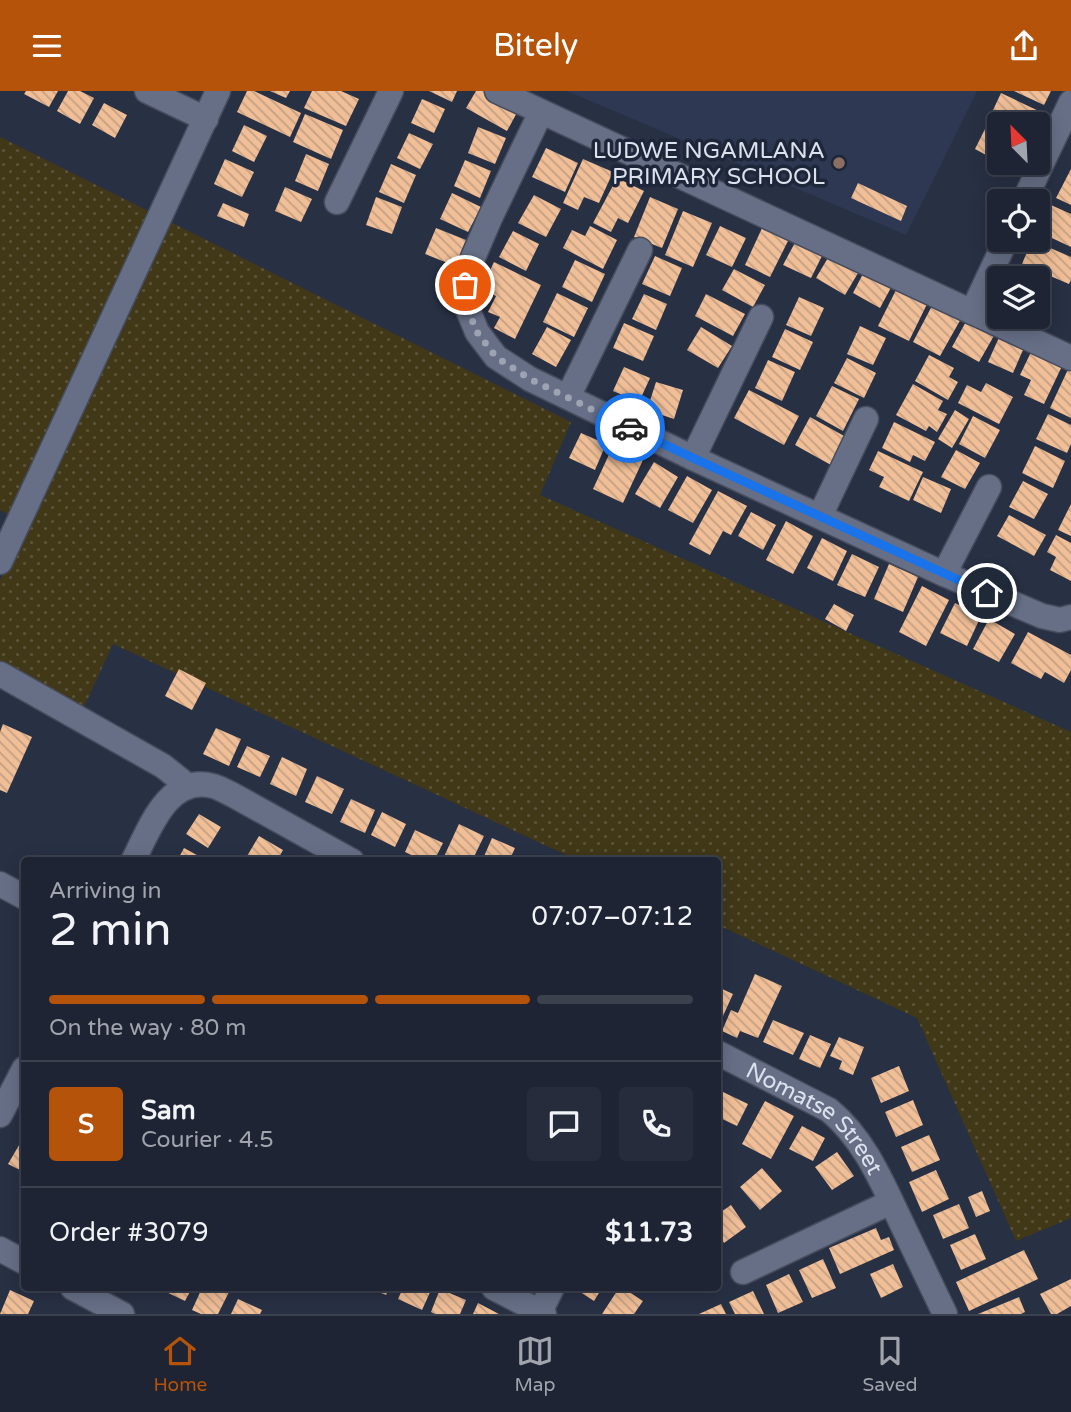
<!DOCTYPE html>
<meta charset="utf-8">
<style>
:root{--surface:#1e2433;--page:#262c3b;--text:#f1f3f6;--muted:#a1a4ac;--line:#3c414e;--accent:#b45309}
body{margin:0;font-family:"Varela Round",sans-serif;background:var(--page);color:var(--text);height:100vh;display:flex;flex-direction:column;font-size:26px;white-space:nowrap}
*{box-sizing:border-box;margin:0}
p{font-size:23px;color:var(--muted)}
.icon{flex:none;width:38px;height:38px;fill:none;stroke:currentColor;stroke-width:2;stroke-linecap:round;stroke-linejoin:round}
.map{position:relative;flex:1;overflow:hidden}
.sheet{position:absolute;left:21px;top:766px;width:700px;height:434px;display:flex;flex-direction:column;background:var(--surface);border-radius:7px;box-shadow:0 4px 18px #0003,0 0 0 2px var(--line)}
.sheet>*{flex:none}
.needle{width:46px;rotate:336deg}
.tools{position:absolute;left:987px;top:21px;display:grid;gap:14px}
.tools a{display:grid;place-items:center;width:63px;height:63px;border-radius:7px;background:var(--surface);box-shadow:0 4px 18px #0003,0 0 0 2px var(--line);font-size:35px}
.pin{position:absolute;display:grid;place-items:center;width:60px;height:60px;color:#fff;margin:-30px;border:4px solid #fff;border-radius:50%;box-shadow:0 2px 7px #0007}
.courier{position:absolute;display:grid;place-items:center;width:70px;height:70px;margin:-35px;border:5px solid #1a73e8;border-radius:50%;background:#fff;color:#222;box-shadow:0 2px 9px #0007}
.overview em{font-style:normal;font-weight:600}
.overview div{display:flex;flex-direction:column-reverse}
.overview{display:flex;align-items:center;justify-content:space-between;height:119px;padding:0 28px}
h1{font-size:46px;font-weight:600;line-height:52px}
.bar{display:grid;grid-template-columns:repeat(4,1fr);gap:10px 7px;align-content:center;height:84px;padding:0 28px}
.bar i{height:9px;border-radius:5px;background:var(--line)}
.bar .on{background:var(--accent)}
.bar p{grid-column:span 4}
.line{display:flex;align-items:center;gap:18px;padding:0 28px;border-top:2px solid var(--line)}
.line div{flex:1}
.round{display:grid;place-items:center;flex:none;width:74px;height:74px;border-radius:7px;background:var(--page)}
header{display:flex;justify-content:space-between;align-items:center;height:91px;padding:0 28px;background:var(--accent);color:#fff;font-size:32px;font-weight:600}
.menu{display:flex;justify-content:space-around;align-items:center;height:98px;border-top:2px solid var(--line);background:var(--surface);font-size:19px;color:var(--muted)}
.menu a{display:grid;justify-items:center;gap:4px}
.menu .on{color:var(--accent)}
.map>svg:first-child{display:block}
.built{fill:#2e3852}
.sand{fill:url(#sand-dots)}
.building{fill:url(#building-back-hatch)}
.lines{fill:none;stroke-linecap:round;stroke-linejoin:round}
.minor-casing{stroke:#464c5d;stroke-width:27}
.minor{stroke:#666f86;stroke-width:24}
.done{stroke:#9da3b2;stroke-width:7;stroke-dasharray:0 12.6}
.route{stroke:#1a73e8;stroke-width:9}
.education-dot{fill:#8d6e63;stroke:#1e2639;stroke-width:2.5}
.labels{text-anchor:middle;stroke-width:7;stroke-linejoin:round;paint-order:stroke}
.poi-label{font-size:23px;fill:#dce1ee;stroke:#1e2639;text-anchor:end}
.street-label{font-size:23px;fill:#dce1ee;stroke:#1e2639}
</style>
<header><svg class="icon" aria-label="menu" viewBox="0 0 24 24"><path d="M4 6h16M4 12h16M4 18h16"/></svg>Bitely<svg class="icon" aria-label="share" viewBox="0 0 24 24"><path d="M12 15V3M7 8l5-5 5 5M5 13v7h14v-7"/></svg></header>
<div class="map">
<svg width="1071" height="1223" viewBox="0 0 1071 1223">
<defs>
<pattern id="sand-dots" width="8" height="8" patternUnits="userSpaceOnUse" patternTransform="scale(1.75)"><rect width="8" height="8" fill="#403817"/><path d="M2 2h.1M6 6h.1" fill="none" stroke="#5b5439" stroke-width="1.8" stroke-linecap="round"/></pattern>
<pattern id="building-back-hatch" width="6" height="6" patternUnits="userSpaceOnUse" patternTransform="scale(1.75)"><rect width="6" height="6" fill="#f0be97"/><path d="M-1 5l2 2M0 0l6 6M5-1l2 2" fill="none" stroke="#c4a083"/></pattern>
</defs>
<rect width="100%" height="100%" fill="#283044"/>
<path class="built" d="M567,0H977L906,144Z"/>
<path class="sand" d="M0,46L571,331L540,404L1071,641V1127L1016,1150L917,927L718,834V770H579L113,553L83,618L0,581V489L30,434L0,419Z"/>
<path class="building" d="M26,0H58L49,16L24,3Z
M68,0H80L94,7L80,33L57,20Z
M247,0H254L301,22L290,46L237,21Z
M270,0H290L286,7Z
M312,0H341L359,8L346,35L304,17Z
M429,0H457L452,11Z
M476,0H490L520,16L507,40L466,17Z
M1014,0H1051L1044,14Z
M1001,2L1041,21L1035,33H999V37L987,32Z
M422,8L445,18L434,42L411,32Z
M104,12L127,24L115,47L92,34Z
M305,23L343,39L331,68L293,51Z
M244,34L267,45L254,71L232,60Z
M478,36L506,47L495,73L468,62Z
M986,36L999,43V71L975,58Z
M409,42L433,53L420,78L397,67Z
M546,57L578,72L565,101L532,86Z
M306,63L329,73L318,100L295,90Z
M225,68L254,81L242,106L214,93Z
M583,68L613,81L599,112L584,106L578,119L563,112Z
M465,69L491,80L480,107L454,95Z
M391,73L416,84L404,112L379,101Z
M1071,78V114L1056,107Z
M617,87L644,100L628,132L618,127L611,141L593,132Z
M858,92L907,115L901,130L851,107Z
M285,96L312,108L301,131L275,120Z
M452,102L481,116L468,141L440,128Z
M534,104L561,118L546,146L518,132Z
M376,106L402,116L392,143L366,134Z
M650,106L678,118L662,157L634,146Z
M223,112L249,123L244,136L217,125Z
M1051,114L1071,123V156L1039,141Z
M683,120L712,132L693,176L665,164Z
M590,135L617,149L603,178L563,157L572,139L585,145Z
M720,135L746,147L732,176L706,164Z
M763,135L789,148L770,186L745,174Z
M436,137L466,149L455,175L425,163Z
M513,140L539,153L526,180L499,166Z
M798,146L825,159L811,187L783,174Z
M1032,149L1071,166V189L1069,193L1022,173Z
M832,160L861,177L845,204L816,187Z
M655,165L682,177L670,205L642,193Z
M575,169L605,183L592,211L562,196Z
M494,171L541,194L515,248L494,237L500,226L488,221L496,205L481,198Z
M866,177L894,191L880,217L853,202Z
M734,178L765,194L753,216L722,199Z
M1038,189L1052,195L1038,225Z
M898,195L928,211L909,250L878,235Z
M557,202L588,217L574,246L543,231Z
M644,203L667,213L656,239L632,228Z
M706,203L745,223L733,245L695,225Z
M799,206L824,217L811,245L786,234Z
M934,211L962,226L940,265L913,251Z
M968,227L995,243L979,271L952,256Z
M624,232L654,245L643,270L613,257Z
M860,235L886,247L873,274L847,263Z
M547,236L571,249L556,276L532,263Z
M701,236L732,255L718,277L687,259Z
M785,238L813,251L800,279L772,266Z
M1001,242L1026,252L1013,282L988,271Z
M1032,259L1063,273L1044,313L1024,304L1031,289L1020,284Z
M929,264L954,277L949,286L958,291L948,309L915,290Z
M847,267L876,282L864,307L834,292Z
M768,269L795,281L782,310L755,297Z
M1071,272V327L1050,317Z
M624,276L650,287L639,311L613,300Z
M656,291L683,299L674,328L647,319Z
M986,292L1013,306L999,333L958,312L967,294L981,301Z
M913,293L943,310L938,319L947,323L937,341L929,335L926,340L896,324Z
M832,295L859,308L843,340L816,325Z
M749,299L799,325L784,354L734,327Z
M955,319L969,328L952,357L938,348Z
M1048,323L1071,334V353L1067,362L1036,348Z
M973,325L1000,339L985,367L959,353Z
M810,326L846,346L831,374L795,354Z
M894,331L935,351L925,370L913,364L910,371L882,357Z
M581,342L606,353L595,379L569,367Z
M613,355L643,369L623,412L593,398Z
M1035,355L1065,370L1053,397L1022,382Z
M956,359L980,372L965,398L941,386Z
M878,360L923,381L909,410L879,396L884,386L869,379Z
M654,371L678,386L660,417L635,403Z
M687,385L712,399L693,432L668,419Z
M923,386L951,398L941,422L913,409Z
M1023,390L1048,403L1034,428L1009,416Z
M718,400L747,415L731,444L723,440L710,464L689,453Z
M1071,413V445L1058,439Z
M751,421L776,434L763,459L738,445Z
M1009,424L1046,444L1034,465L997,445Z
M786,430L813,445L793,483L766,469Z
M1056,444L1071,452V490L1050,479L1056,466L1047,461Z
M822,447L847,460L833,490L807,477Z
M852,463L879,476L865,506L837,494Z
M889,473L918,486L903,521L874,508Z
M922,495L949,509L926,555L899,541Z
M955,512L981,525L967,555L940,542Z
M834,513L854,524L846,540L825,528Z
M989,528L1015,543L999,571L973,558Z
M1028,541L1071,564V579L1064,592L1045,581L1041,588L1011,572Z
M179,578L206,592L192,619L165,605Z
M3,633L32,646L7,702L0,699V641Z
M216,637L241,648L229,675L203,663Z
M247,655L270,665L260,686L237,676Z
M282,666L307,678L296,705L270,693Z
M317,685L344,698L332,723L305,711Z
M351,708L375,719L365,742L340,731Z
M382,721L406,733L395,756L371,744Z
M199,723L221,736L208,757L186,743Z
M459,733L484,745L472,770H442Z
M415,739L443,752L434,770H424L405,761Z
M259,745L283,759L277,770H244Z
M492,747L515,757L509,770H482Z
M184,757L208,770H177Z
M755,883L782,895L758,947L740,940L737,947L722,940L731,919L738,922Z
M718,896L733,903L723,925L718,922Z
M773,929L804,942L793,964L763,951Z
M810,944L831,953L820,977L799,968Z
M839,946L864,956L853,984L839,978L842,970L830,965Z
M899,975L909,1000L881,1012L871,987Z
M723,1001L748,1013L737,1035L718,1026V1013Z
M913,1009L923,1034L896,1046L885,1021Z
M765,1010L794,1025L771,1068L742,1053Z
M802,1035L825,1047L813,1070L789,1058Z
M929,1044L940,1069L912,1081L901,1056Z
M22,1049L24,1051V1081L8,1073Z
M837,1061L854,1085L832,1099L815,1076Z
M762,1077L782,1100L760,1119L740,1096Z
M936,1079L949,1108L922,1121L909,1091Z
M982,1100L990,1120L976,1126L968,1106Z
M959,1113L969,1137L943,1148L933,1124Z
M731,1114L746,1136L724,1152L718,1142V1123Z
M876,1137L881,1149L889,1146L894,1159L840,1183L829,1157Z
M975,1143L986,1168L961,1179L950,1154Z
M1024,1159L1038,1188L969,1220L956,1191Z
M823,1168L836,1197L812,1207L799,1179Z
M893,1173L903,1196L881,1207L870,1183Z
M789,1183L803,1211L778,1222L766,1194Z
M1071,1188V1215L1057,1223H1051L1040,1203Z
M158,1197H192L185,1210Z
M202,1197H220L229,1201L218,1223H201L192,1219Z
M369,1197H389L386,1204Z
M403,1197H432L422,1219L398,1208Z
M574,1197H602L594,1210Z
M619,1197H623L643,1210L634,1223H602Z
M440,1198L466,1209L460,1223H435L431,1221Z
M10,1199L34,1210L28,1223H0Z
M753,1200L764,1223H735L729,1211Z
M1019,1206L1025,1221L1021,1223H978Z
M238,1208L262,1219L260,1223H231Z
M478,1212L499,1223H473Z
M721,1213L726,1223H699Z"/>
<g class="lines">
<g class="minor-casing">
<g id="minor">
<path d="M147,0L206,28"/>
<path d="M497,0L1071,267"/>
<path d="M541,21L490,127L469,176L465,194L466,214L477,241L496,266L530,288L693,367L944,483L1042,525L1060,529L1071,526"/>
<path d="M1024,110L1071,11"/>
<path d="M337,111L391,0"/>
<path d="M972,221L1006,149"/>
<path d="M568,306L640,159"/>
<path d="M693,367L761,226"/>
<path d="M820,425L866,328"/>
<path d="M0,471L218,0"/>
<path d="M944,483L989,396"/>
<path d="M0,583L163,675L188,695"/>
<path d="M133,770C149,739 168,683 213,695C220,697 227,701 233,704L352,770"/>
<path d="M0,793L24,806"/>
<path id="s1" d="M718,962L829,1019C864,1048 881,1089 900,1129C915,1160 930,1192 945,1223"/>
<path d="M0,1024L24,978"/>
<path d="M0,1158L24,1171"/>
<path d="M743,1181L891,1111"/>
<path d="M73,1197L122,1223"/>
<path d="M494,1197L544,1223"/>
<path d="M540,1221L552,1197"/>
</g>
</g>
<use href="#minor" class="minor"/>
</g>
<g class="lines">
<path class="done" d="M465,194L466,214L477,241L496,266L530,288L630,337"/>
<path class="route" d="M630,337L693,367L987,502"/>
</g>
<circle class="education-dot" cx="839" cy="72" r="7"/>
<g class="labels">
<g class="poi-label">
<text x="825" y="67">LUDWE NGAMLANA<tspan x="825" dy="26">PRIMARY SCHOOL</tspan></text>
</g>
<g class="street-label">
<text dy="8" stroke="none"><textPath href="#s1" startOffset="119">Nomatse Street</textPath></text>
</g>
</g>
</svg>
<div class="tools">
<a><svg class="needle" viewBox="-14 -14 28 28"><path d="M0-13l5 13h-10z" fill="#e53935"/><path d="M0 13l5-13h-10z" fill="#a1a4ac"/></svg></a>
<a><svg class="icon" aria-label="locate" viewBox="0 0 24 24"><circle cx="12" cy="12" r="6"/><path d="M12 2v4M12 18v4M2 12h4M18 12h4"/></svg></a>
<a><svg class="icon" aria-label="layers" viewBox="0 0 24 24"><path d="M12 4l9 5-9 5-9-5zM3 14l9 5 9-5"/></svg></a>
</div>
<div class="pin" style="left:465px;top:194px;background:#ea580c"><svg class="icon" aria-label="bag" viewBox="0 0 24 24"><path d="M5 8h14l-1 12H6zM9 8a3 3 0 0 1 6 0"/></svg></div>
<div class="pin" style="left:987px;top:502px;background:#1f2937"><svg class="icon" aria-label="home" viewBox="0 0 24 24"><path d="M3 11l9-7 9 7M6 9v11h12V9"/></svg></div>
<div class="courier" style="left:630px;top:337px"><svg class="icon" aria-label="car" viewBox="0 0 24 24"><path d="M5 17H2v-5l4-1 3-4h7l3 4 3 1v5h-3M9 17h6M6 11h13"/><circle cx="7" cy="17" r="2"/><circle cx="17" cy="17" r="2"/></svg></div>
<section class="sheet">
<div class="overview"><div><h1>2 min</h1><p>Arriving in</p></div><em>07:07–07:12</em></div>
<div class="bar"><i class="on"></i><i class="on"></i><i class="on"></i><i></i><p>On the way · 80 m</p></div>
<div class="line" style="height:126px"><b class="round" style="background:var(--accent);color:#fff">S</b><div><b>Sam</b><p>Courier · 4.5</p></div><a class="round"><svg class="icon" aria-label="chat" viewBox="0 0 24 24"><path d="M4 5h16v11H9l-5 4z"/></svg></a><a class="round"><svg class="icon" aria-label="phone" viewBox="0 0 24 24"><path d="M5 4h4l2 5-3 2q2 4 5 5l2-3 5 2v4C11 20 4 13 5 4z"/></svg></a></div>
<div class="line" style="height:91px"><div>Order #3079</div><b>$11.73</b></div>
</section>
</div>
<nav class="menu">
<a class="on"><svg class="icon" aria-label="home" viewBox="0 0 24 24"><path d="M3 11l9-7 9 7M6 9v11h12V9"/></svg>Home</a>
<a><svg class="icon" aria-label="map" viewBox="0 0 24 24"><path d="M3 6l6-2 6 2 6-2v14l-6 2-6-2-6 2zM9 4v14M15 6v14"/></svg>Map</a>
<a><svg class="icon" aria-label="saved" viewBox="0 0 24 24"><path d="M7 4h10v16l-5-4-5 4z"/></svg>Saved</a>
</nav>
